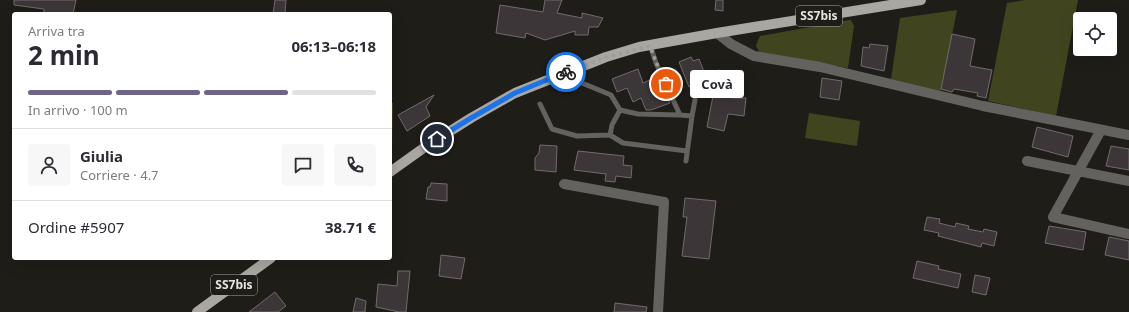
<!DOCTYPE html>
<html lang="it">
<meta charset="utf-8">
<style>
:root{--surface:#fff;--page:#f7f7f7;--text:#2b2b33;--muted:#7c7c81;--line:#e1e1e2;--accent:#6e648a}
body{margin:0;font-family:"Noto Sans",sans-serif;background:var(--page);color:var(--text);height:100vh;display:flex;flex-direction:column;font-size:15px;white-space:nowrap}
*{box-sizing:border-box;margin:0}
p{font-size:13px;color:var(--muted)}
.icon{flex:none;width:22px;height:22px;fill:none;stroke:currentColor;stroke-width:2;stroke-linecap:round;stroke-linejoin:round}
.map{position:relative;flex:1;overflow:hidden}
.drawer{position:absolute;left:12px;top:12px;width:380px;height:248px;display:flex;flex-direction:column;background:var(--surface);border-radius:4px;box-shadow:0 4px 16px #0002}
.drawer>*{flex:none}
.tools{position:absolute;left:1073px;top:12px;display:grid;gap:8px}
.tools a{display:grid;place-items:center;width:44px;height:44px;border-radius:4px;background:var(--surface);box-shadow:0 4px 16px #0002;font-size:20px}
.pin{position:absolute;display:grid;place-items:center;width:34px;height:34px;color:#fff;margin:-17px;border:2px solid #fff;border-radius:50%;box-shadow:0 1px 4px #0007}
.courier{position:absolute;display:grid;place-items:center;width:40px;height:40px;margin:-20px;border:3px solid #1a73e8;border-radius:50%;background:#fff;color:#222;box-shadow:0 1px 5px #0007}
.bubble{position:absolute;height:28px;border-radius:4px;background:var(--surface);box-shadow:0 4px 16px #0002;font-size:13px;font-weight:700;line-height:28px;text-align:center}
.headline em{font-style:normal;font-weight:700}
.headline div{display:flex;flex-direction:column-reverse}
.headline{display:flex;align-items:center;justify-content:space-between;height:68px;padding:0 16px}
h1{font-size:26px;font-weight:700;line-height:30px}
.bar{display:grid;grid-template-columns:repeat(4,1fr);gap:6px 4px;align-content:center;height:48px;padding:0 16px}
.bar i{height:5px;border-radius:3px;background:var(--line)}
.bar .selected{background:var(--accent)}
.bar p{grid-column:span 4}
.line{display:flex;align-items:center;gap:10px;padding:0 16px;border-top:1px solid var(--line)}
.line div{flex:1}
.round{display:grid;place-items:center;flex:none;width:42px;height:42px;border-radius:4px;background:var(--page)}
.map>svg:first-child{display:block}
.green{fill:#41451f}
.building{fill:#3c3638;stroke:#726b6e}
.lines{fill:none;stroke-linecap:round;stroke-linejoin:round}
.lane{stroke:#63625f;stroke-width:5}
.street{stroke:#63625f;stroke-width:10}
.primary{stroke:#aaa7a2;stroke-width:10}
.done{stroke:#9f9e9b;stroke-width:4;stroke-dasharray:0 7.2}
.route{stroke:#1a73e8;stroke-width:5}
.labels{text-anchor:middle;stroke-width:3.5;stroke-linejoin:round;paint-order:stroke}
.shield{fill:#1e1d18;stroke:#a9a8a5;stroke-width:1}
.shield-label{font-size:12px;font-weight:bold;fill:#e5e4e1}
</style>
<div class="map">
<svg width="1129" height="312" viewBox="0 0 1129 312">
<rect width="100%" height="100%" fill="#1e1d18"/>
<path class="green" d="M1025,0H1078L1056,116L988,101L1007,3Z
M957,10L941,91L891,79L900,18Z
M849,20H851L854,26L848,68L760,53L756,46L758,40L760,36Z
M390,103H393L392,144L390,156Z
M809,113L860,121L857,146L805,138Z"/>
<path class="building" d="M14,0H76L73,14H44V9L14,5Z
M275,0H286L285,14H273Z
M545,0H562L557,13L582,18V13L603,18L598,27H589L588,35H575V31L545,40L526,33L525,38L496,33L500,5L543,12Z
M716,0H723V11L715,10Z
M952,34L975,39L970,66L992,70L986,98L977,96L978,93L954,89L952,92L941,89Z
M870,44L888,46L884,71L861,66L863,47L869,48Z
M691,57L693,61L699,59L707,79L689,87L679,62Z
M638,69L643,83L652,79L658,93L664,90L670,103L651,110H646L641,98L633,102L627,88L617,92L612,79Z
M718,70L738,74L732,98H746L744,116L728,114L724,131L707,127Z
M822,78L842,81L839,100L820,97Z
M434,95L426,107L430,116L407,131L398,115Z
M1037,127L1073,136L1068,157L1032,147Z
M540,145L557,146L556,172L535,170V158L539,153Z
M1111,146L1129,149V170L1106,166Z
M578,151L624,156L623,165L632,166L631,178L616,176L615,182L605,181L606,174L574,170Z
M431,183L447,184V201L426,199L428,187H430Z
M685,198L716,201L709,259L682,256L687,217H683Z
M927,217L940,219L939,223L955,227L956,223L969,226L968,229L983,232L984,229L997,232L994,246L982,243L981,247L938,236L939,233L924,230Z
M1049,226L1086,232L1083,250L1045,243Z
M1109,237L1129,241V260L1105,255Z
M441,255L465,258L461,279L439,276Z
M917,261L939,266L938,269L961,274L958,288L913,278Z
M398,271H410L406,312H399L376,307L378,284L397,286Z
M975,275L990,278L986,295L972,292Z
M275,292L286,306L278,312H249Z
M356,298L366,301L365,312H353Z
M615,303L647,307L646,312H614Z"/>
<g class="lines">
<path class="lane" d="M567,73L582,83L611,95L620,110L638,114L680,115L656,63L650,45
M540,104L552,129L577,136L610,135
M620,110L612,125L610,135L623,143L687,151
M680,115L692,116L686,161
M692,116L695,100"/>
<path class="street" d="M717,33L731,44L754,56L820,67L983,106L1129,135
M1101,130L1053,217L1129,234
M1027,161L1129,181
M564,184L664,202L658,312"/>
<path class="primary" d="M390,172L425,147L471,118L515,93L606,57L639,47L717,33L921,0
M197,312L271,258"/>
</g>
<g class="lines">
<path class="done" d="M566,72L606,57L650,46L656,62L666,84"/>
<path class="route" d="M437,139L471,118L515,93L566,72"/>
</g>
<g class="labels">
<g class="shield">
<rect x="796" y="6" width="46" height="20" rx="3"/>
<rect x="211" y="275" width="46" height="20" rx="3"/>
</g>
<g class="shield-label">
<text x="819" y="20">SS7bis</text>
<text x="234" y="289">SS7bis</text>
</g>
</g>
</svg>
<div class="tools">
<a><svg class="icon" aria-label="locate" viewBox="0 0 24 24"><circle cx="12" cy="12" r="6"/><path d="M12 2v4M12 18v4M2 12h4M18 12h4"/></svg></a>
</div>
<div class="pin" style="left:666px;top:84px;background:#ea580c"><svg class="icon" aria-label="bag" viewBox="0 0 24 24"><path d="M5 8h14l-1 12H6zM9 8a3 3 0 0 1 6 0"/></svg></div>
<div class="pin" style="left:437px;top:139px;background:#1f2937"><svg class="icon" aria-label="home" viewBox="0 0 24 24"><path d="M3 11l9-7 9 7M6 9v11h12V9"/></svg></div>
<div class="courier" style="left:566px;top:72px"><svg class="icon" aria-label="bike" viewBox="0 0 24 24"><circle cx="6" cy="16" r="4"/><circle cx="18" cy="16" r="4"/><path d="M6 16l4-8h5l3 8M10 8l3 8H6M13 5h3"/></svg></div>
<div class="bubble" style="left:690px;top:70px;width:54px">Covà</div>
<section class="drawer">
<div class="headline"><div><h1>2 min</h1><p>Arriva tra</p></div><em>06:13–06:18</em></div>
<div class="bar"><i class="selected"></i><i class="selected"></i><i class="selected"></i><i></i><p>In arrivo · 100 m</p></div>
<div class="line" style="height:72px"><a class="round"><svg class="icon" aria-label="person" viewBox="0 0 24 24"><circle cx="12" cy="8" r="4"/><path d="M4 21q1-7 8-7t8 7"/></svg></a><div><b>Giulia</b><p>Corriere · 4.7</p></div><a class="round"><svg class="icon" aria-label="chat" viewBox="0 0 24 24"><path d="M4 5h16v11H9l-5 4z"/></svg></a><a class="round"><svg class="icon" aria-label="phone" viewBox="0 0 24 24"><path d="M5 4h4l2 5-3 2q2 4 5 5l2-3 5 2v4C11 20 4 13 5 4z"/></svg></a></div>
<div class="line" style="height:52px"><div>Ordine #5907</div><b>38.71 €</b></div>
</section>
</div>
